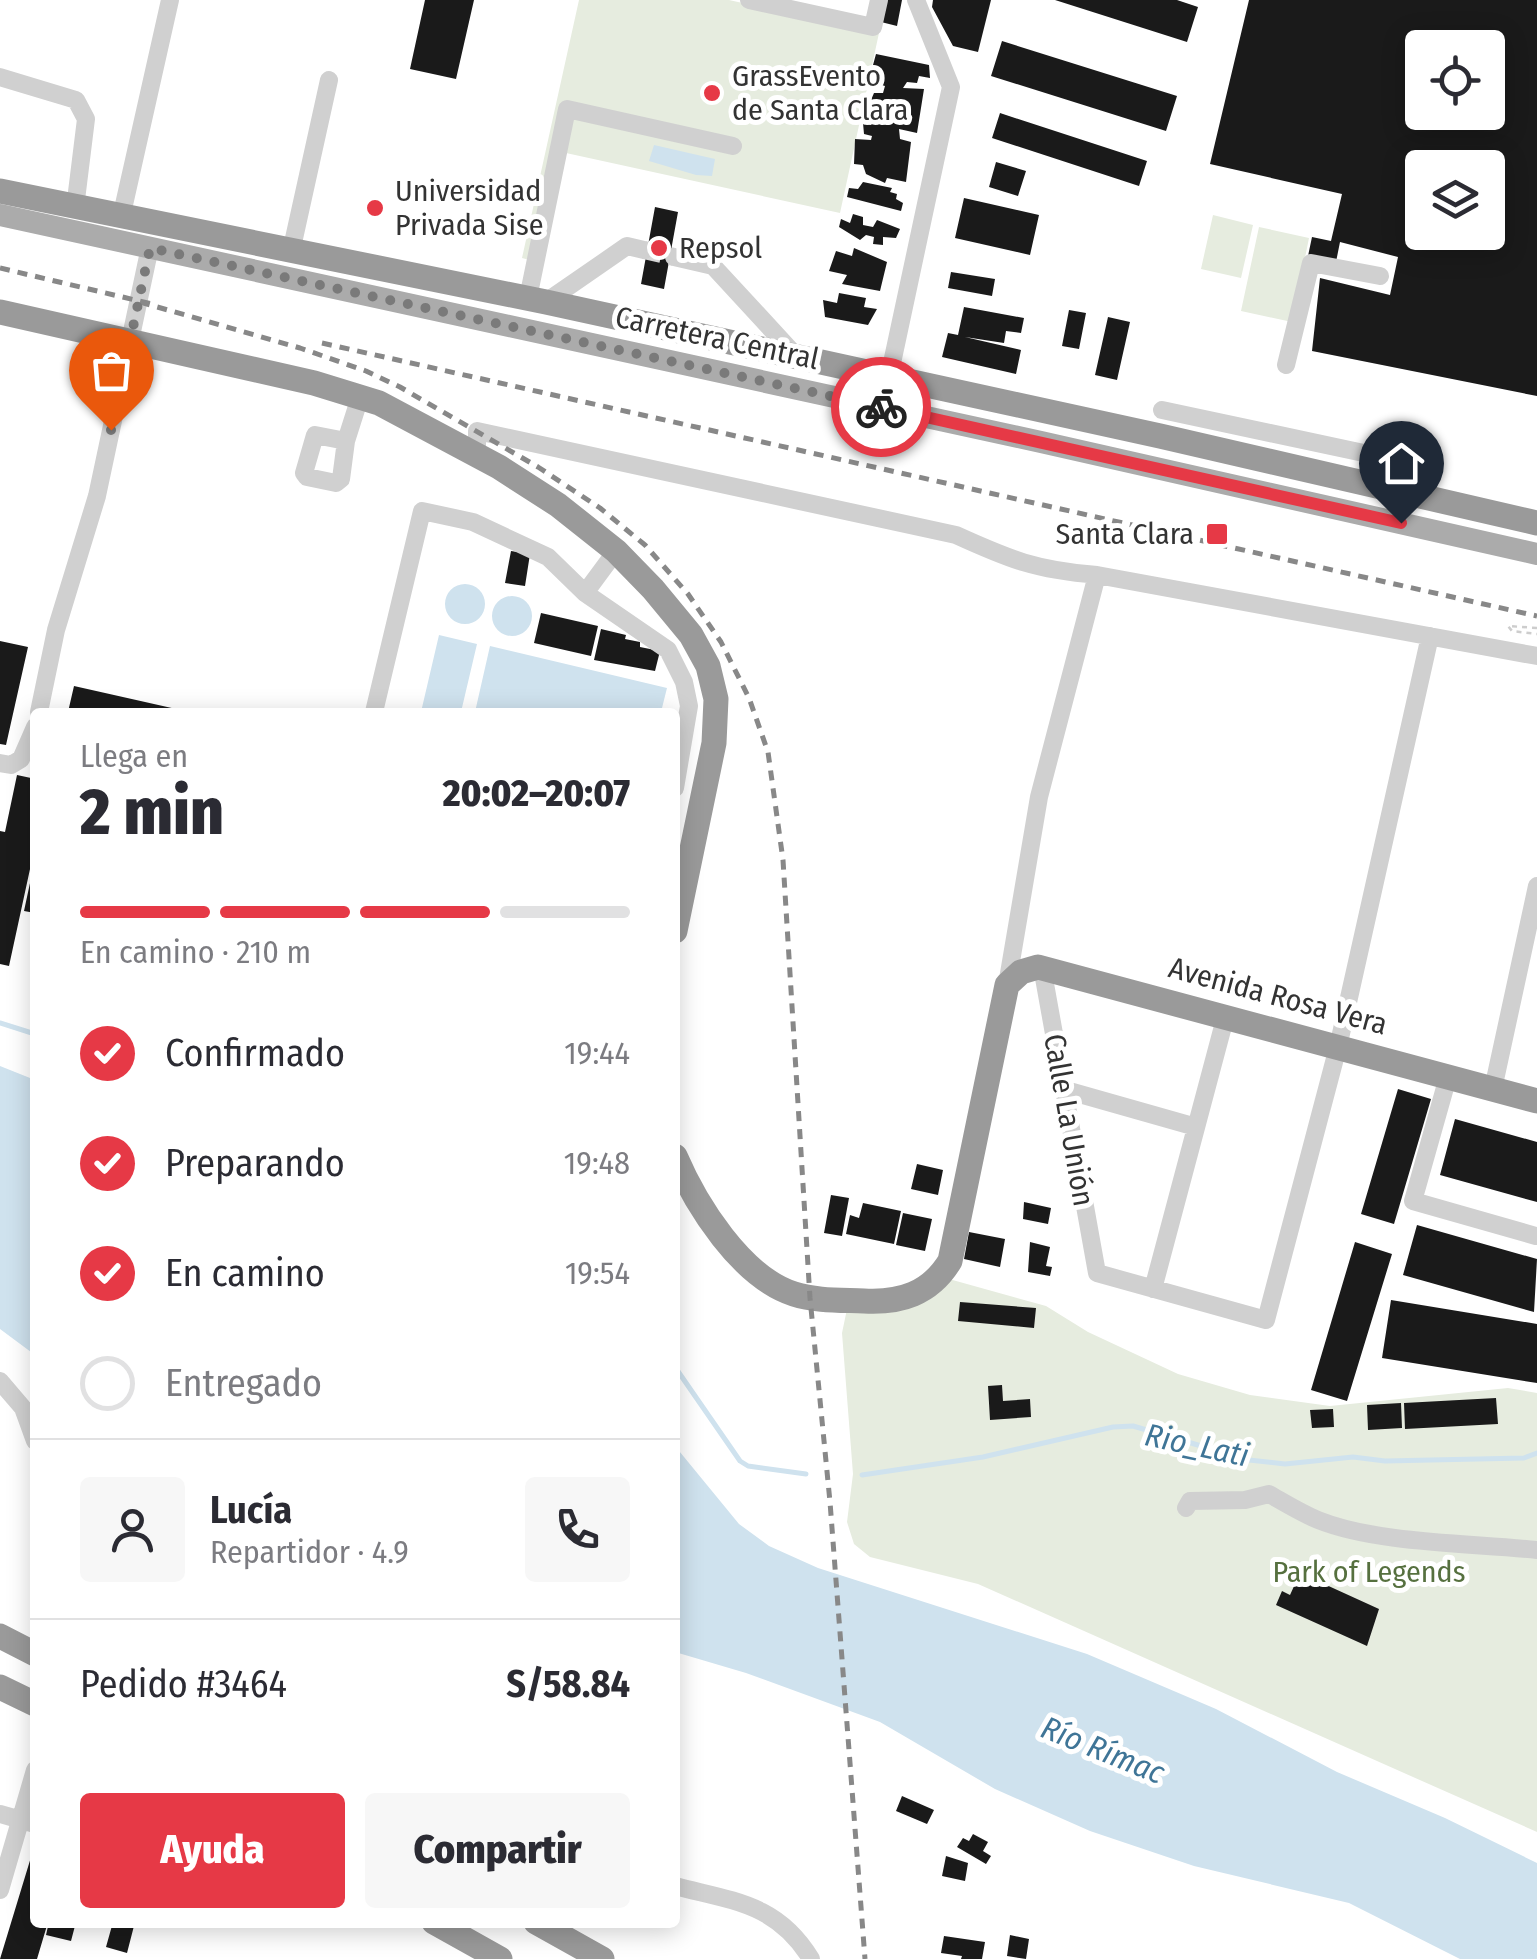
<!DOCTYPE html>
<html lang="es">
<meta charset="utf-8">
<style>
:root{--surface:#fff;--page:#f7f7f7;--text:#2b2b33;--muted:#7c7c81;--line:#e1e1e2;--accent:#e63946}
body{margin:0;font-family:"Fira Sans Condensed",sans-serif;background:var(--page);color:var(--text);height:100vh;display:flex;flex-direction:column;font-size:38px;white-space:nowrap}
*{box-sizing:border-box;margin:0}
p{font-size:32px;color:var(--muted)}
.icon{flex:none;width:55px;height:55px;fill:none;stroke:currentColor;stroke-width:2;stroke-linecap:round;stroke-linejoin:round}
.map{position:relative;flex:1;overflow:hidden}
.side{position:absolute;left:30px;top:708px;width:650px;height:1220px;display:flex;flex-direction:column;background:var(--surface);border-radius:10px;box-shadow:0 5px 25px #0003}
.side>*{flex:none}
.fabs{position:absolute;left:1405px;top:30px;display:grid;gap:20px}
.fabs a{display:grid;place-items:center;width:100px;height:100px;border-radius:10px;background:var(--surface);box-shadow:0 5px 25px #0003;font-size:50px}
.pin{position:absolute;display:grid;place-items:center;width:85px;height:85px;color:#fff;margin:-102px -42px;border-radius:50% 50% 50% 0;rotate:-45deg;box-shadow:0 0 10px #0007}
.pin .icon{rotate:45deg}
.courier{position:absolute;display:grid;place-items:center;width:100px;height:100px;margin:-50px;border:8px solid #e63946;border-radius:50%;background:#fff;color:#222;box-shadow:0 2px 12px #0007}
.summary em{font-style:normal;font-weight:800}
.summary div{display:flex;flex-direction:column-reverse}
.summary{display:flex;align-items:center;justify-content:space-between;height:170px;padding:0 50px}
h1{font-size:65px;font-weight:800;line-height:75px}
.bar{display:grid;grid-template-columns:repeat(4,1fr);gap:15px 10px;align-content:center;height:120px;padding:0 50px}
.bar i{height:12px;border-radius:8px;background:var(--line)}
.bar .active{background:var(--accent)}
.bar p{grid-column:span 4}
.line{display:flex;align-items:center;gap:25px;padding:0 50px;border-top:2px solid var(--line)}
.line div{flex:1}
.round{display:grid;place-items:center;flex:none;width:105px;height:105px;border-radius:10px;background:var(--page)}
ol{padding:0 50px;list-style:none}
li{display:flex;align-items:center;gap:30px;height:110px}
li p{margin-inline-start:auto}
li .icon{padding:10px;border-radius:50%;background:var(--accent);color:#fff;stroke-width:4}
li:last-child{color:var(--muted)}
li i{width:55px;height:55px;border:5px solid var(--line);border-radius:50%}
.primary-button{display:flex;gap:20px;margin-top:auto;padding:20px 50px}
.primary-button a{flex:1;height:115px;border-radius:10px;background:var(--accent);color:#fff;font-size:40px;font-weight:800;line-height:115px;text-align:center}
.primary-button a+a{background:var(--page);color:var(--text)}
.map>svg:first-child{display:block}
.green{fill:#e6ecdf}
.water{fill:#cfe2ee}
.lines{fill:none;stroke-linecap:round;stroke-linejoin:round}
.stream{stroke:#cfe2ee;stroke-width:5}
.building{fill:#1a1a1a;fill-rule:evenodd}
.minor-tunnel{stroke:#d6d6d6;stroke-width:18;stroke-dasharray:18 9;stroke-linecap:butt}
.path{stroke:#cdcdcd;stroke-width:2.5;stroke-dasharray:5 5;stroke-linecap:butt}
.minor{stroke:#d0d0d0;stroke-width:18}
.major{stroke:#ababab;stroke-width:22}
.highway{stroke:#9a9a9a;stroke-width:25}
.rail{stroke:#888;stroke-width:5;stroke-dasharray:10 8;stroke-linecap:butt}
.done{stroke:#7a7a7a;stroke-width:10;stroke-dasharray:0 18}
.route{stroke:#e63946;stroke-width:12}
.poi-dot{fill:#e63946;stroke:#fff;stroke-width:4}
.labels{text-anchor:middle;stroke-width:10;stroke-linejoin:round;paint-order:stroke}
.poi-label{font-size:30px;fill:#333;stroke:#fff;text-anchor:start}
.street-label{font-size:30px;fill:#333;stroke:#fff}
.park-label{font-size:30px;fill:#56703f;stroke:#fff}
.water-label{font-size:32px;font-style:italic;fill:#3f7597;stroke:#fff}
</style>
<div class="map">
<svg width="1537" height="1959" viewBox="0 0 1537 1959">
<rect width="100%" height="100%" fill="#fff"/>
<path class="green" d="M579,0H729L879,33L840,213L566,153L541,263L522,258Z
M1213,215L1253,225L1241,278L1201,269Z
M1259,227L1309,238L1292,322L1241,311Z
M949,1279L1046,1306L1088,1332L1178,1374L1250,1395L1330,1406L1508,1388L1537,1393V1832L978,1584L870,1557L854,1544L847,1522L853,1474L842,1333L847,1309Z"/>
<path class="water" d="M654,145L715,159L712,176L696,175L649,161Z
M445 604a20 20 0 1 1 40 0a20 20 0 1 1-40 0Z
M492 616a20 20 0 1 1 40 0a20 20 0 1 1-40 0Z
M439,635L477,644L461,712H421Z
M490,646L667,688L661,712H475Z
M0,1066L35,1080V1355L0,1329Z
M675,1446L739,1524L769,1546L818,1568L1087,1654L1216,1709L1337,1772L1445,1818L1537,1863V1959H1460L1349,1903L1194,1866L1090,1831L995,1789L880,1722L746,1673L675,1652Z"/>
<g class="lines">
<path class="stream" d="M0,1023L35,1034
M675,1367L740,1461L748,1466L806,1474
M862,1475L983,1457L1113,1427L1133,1426L1249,1460L1285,1464L1353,1457L1385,1461L1524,1458L1537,1453"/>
</g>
<path class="building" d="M425,0H474L456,79L410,69Z
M885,0H902L897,26L881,22Z
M933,0H991L978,52L953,46L932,7Z
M1055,0H1177L1198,7L1187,42Z
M1249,0H1537V396L1312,351L1320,278L1390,295L1398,257L1340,242L1336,262L1308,256L1312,237L1331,241L1342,194L1210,164ZM1422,48H1488V112H1422ZM1422,168H1488V232H1422Z
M1002,41L1177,96L1166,131L991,76Z
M876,54L929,65L930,78L919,76L917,83L907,82L903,88L924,89L917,133L899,129L900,139L911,142L906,182L887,178L885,183L866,174L863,165L854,164L855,139L871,140L872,136L864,134L863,123L871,125L875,120L868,107L874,93H883L885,86L875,83L882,69L873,65Z
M1000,113L1147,161L1139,186L992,138Z
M996,162L1026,171L1018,196L989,187Z
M863,182L892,188L890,192L897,194L896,199L903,203L901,211L847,197L849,188L858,189Z
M964,198L1039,215L1030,255L955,238Z
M655,207L678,212L664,289L641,284Z
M853,214L863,217V225L873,227L877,220L900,229L896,238L883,237V245L873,244L874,237L866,235L860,240L839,227L841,219L850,223Z
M854,248L887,262L880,291L842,284L847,275L829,271L836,251L852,256Z
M951,272L995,279L992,296L948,288Z
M839,293L866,298L864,307L877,309L868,325L825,317L823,300L837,303Z
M964,307L1024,318L1021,333L1006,331L1004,343L965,337L1021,350L1016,374L942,357L948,333L958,335Z
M1069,310L1086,313L1079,349L1062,346Z
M1108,317L1130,322L1117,380L1095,375Z
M511,551L530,554L525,586L505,583Z
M541,613L598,626L591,656L534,643Z
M601,629L626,635L625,639L640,642V647L660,651L655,671L594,660Z
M0,641L28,647L6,745L0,744Z
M74,686L185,711V712H68Z
M33,766L35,846L9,966L0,964V831L5,832L17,775L31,778Z
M33,869H35V913L24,911Z
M1398,1089L1431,1099L1394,1224L1361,1214Z
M1455,1119L1537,1142V1202L1440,1175Z
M917,1164L943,1170L938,1195L911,1189Z
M831,1195L849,1198L842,1236L824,1233Z
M1024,1202L1051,1208L1048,1224L1023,1219Z
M863,1203L901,1211L894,1244L846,1234L850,1215L859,1218Z
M903,1213L932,1219L925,1251L896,1245Z
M1417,1225L1537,1259L1534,1312L1403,1275Z
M969,1232L1005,1239L1000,1267L964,1259Z
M1030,1242L1050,1247L1046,1266L1052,1267L1050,1276L1028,1272Z
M1355,1242L1392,1254L1347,1401L1311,1390Z
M1391,1300L1537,1324V1383L1382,1358Z
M960,1302L1036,1308L1034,1328L958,1321Z
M1002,1385L1003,1401L1030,1399L1031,1417L990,1420L988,1386Z
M1496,1398L1498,1424L1405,1429L1404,1403Z
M1401,1403L1402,1428L1368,1430L1367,1405Z
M1333,1409L1334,1427L1312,1428L1310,1410Z
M1300,1573L1379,1609L1367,1646L1276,1605L1282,1591L1290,1595Z
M902,1796L934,1810L927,1824L896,1811Z
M973,1834L988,1842L983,1851L991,1856L986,1864L957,1847L963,1838L969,1841Z
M35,1844V1922H48L37,1959H0Z
M946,1856L968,1863L965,1881L942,1876Z
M49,1922H76L71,1941L46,1935Z
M113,1922H135L127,1953L106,1947Z
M1010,1935L1029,1939L1026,1959L1007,1956Z
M944,1936L985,1942L982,1959H961L962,1956L941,1953Z"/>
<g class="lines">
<path class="minor-tunnel" d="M644,250L674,257"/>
<path class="path" d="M1537,628L1508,626L1512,631L1537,634"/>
<path class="minor" d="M749,0L873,27L879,0
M0,77L76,100L86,119L75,208
M121,218L170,0
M291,252L329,80
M674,257L713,266L796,356
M528,298L567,109L733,146
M546,302L627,246L644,250
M1286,365L1311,263L1380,276
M889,377L951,87L916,0
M1162,410L1373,455L1395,488
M346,441L315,435L304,473L307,477L336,483L341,479L346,441L360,397
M477,454V431L956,535C1011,560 1036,570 1097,575L1537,656
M585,593L616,551
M39,712L56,630L97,496L150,247
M374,712L422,511L473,522L548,557L585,593L668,650L684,682L689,706L675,788
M0,763L11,765L21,759L35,727
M1042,967L1097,1273L1266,1320L1338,1047L1430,636
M1007,985L1039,797L1097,575
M1448,1077L1413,1201L1536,1236
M1062,1089L1196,1127
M1493,1089L1537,886
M1153,1289L1226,1015
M0,1381L23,1408L35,1441
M1186,1508L1190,1501L1245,1500L1269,1494C1285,1503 1301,1513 1318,1520C1378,1544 1472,1543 1537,1550
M0,1814L35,1824
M675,1886C732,1901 777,1903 811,1959
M0,1890L35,1770"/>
<path class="major" d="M0,215L1041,442L1537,554"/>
<path class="highway" d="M0,191L546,302L1160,436L1537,523
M0,312L314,383L379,403L499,467L558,505L616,551L653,589L691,635L708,666L716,699L714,743L675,931
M675,1156C696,1205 741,1277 794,1294C816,1301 841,1300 864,1301C900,1303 930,1294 950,1261L1007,985L1021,972L1038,967L1537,1101
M0,1636L35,1654
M0,1687L35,1704
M434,1922L500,1959
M536,1922L602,1959"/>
<path class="rail" d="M0,268L152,304
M140,302L300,348L366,371L400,387L538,467L600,508L645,545L688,594L721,642L749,698L768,752L783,860L810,1298L830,1502L865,1959
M322,343L1537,616"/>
</g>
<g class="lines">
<path class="done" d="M111,430L150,248L881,407"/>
<path class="route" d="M881,407L1401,523"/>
</g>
<g class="poi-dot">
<circle cx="712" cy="93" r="10"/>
<circle cx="375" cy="208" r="10"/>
<circle cx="659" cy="248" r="10"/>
<rect x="1205" y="522" width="24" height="24" rx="5"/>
</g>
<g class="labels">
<g class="poi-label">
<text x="732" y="86">GrassEvento<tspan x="732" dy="34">de Santa Clara</tspan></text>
<text x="395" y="201">Universidad<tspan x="395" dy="34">Privada Sise</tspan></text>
<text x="679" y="258">Repsol</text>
<text x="1194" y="544" text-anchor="end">Santa Clara</text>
</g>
<g class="street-label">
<text transform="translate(717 338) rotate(12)" y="10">Carretera Central</text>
<text transform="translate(1278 996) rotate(15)" y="10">Avenida Rosa Vera</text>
<text transform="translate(1069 1120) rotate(80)" y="10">Calle La Unión</text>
</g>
<g class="park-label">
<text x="1369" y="1582">Park of Legends</text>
</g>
<g class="water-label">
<text transform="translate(1197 1445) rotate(12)" y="11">Rio_Lati</text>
<text transform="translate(1103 1750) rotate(22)" y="11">Río Rímac</text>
</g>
</g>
</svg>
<div class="fabs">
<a><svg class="icon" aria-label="locate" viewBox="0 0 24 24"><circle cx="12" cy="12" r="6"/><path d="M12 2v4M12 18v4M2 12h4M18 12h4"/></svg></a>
<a><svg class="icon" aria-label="layers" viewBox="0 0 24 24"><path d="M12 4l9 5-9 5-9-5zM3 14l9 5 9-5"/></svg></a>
</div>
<div class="pin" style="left:111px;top:430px;background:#ea580c"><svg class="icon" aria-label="bag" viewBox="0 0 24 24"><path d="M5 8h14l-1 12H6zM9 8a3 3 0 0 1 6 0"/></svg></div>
<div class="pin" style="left:1401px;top:523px;background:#1f2937"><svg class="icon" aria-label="home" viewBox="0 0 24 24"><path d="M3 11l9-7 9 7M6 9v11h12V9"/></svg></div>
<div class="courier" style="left:881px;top:407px"><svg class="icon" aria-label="bike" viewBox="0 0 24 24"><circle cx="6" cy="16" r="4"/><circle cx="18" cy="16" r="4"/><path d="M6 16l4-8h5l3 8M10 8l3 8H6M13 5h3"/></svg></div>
<section class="side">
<div class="summary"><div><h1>2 min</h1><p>Llega en</p></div><em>20:02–20:07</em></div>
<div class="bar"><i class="active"></i><i class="active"></i><i class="active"></i><i></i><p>En camino · 210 m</p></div>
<ol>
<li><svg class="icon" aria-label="check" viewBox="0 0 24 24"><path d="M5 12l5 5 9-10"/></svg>Confirmado<p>19:44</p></li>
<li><svg class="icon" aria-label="check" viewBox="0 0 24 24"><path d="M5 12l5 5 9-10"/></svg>Preparando<p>19:48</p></li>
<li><svg class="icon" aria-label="check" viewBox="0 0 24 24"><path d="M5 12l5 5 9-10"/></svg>En camino<p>19:54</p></li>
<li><i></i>Entregado</li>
</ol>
<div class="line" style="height:180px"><a class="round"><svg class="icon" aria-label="person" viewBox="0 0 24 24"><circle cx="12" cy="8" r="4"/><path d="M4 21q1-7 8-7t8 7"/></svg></a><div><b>Lucía</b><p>Repartidor · 4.9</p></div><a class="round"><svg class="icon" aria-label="phone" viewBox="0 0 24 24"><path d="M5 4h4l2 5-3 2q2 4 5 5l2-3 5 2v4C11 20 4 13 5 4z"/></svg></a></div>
<div class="line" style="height:130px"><div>Pedido #3464</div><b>S/58.84</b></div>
<div class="primary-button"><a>Ayuda</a><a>Compartir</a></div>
</section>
</div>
